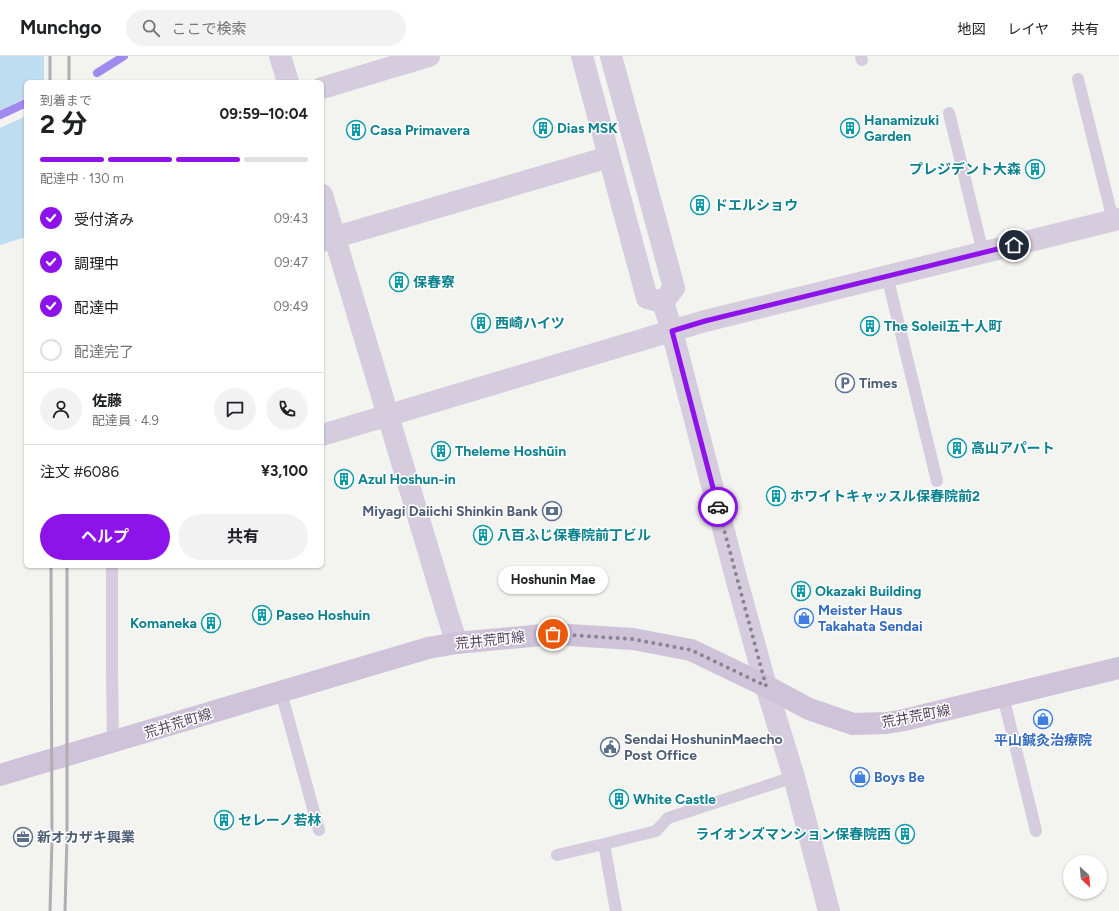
<!DOCTYPE html>
<html lang="ja">
<meta charset="utf-8">
<style>
:root{--surface:#fff;--page:#f2f2f2;--text:#202124;--muted:#757577;--line:#e0e0e0;--accent:#8e13ea}
body{margin:0;font-family:Figtree,"Noto Sans JP",sans-serif;background:var(--page);color:var(--text);height:100vh;display:flex;flex-direction:column;font-size:15px;white-space:nowrap}
*{box-sizing:border-box;margin:0}
p{font-size:13px;color:var(--muted)}
.icon{flex:none;width:22px;height:22px;fill:none;stroke:currentColor;stroke-width:2;stroke-linecap:round;stroke-linejoin:round}
.map{position:relative;flex:1;overflow:hidden}
.sheet{position:absolute;left:24px;top:24px;width:300px;height:488px;display:flex;flex-direction:column;background:var(--surface);border-radius:6px;box-shadow:0 1px 3px #0004}
.sheet>*{flex:none}
.needle{width:26px;rotate:154deg}
.buttons{position:absolute;left:1063px;top:799px;display:grid;gap:8px}
.buttons a{display:grid;place-items:center;width:44px;height:44px;border-radius:50%;background:var(--surface);box-shadow:0 1px 3px #0004;font-size:20px}
.pin{position:absolute;display:grid;place-items:center;width:34px;height:34px;color:#fff;margin:-17px;border:2px solid #fff;border-radius:50%;box-shadow:0 1px 4px #0007}
.courier{position:absolute;display:grid;place-items:center;width:40px;height:40px;margin:-20px;border:3px solid #8e13ea;border-radius:50%;background:#fff;color:#222;box-shadow:0 1px 5px #0007}
.bubble{position:absolute;height:28px;border-radius:14px;background:var(--surface);box-shadow:0 1px 3px #0004;font-size:13px;font-weight:700;line-height:28px;text-align:center}
.overview em{font-style:normal;font-weight:700}
.overview div{display:flex;flex-direction:column-reverse}
.overview{display:flex;align-items:center;justify-content:space-between;height:68px;padding:0 16px}
h1{font-size:26px;font-weight:700;line-height:30px}
.bar{display:grid;grid-template-columns:repeat(4,1fr);gap:6px 4px;align-content:center;height:48px;padding:0 16px}
.bar i{height:5px;border-radius:3px;background:var(--line)}
.bar .on{background:var(--accent)}
.bar p{grid-column:span 4}
.line{display:flex;align-items:center;gap:10px;padding:0 16px;border-top:1px solid var(--line)}
.line div{flex:1}
.round{display:grid;place-items:center;flex:none;width:42px;height:42px;border-radius:21px;background:var(--page)}
ol{padding:0 16px;list-style:none}
li{display:flex;align-items:center;gap:12px;height:44px}
li p{margin-inline-start:auto}
li .icon{padding:4px;border-radius:50%;background:var(--accent);color:#fff;stroke-width:4}
li:last-child{color:var(--muted)}
li i{width:22px;height:22px;border:2px solid var(--line);border-radius:50%}
.action{display:flex;gap:8px;margin-top:auto;padding:8px 16px}
.action a{flex:1;height:46px;border-radius:24px;background:var(--accent);color:#fff;font-size:16px;font-weight:700;line-height:46px;text-align:center}
.action a+a{background:var(--page);color:var(--text)}
header{display:flex;align-items:center;gap:24px;box-sizing:border-box;height:56px;padding:0 20px;background:var(--surface);border-bottom:1px solid var(--line)}
header strong{font-size:19px}
nav{display:flex;gap:22px;margin-inline-start:auto;font-size:14px}
.search{width:280px;height:36px;background:var(--page);display:flex;align-items:center;gap:10px;box-sizing:border-box;padding:0 14px;border-radius:22px;color:var(--muted);font-size:15px}
.map>svg:first-child{display:block}
.green{fill:#beddf1}
.lines{fill:none;stroke-linecap:round;stroke-linejoin:round}
.stream{stroke:#a08aef;stroke-width:8}
.service{stroke:#d5ccdd;stroke-width:12}
.minor{stroke:#d5ccdd;stroke-width:22}
.tertiary{stroke:#d5ccdd;stroke-width:22}
.secondary{stroke:#cfc3d9;stroke-width:22}
.rail{stroke:#b2acb5;stroke-width:3}
.done{stroke:#8b8392;stroke-width:4;stroke-dasharray:0 7.2}
.route{stroke:#8e13ea;stroke-width:5}
.labels{text-anchor:middle;stroke-width:3;stroke-linejoin:round;paint-order:stroke}
.culture-label{font-size:14px;font-weight:bold;fill:#0d838f;stroke:#fff;text-anchor:start}
.service-label{font-size:14px;font-weight:bold;fill:#4e5e75;stroke:#fff;text-anchor:start}
.shop-label{font-size:14px;font-weight:bold;fill:#366cbe;stroke:#fff;text-anchor:start}
.street-label{font-size:14px;fill:#53475f;stroke:#fff}
</style>
<header>
<strong>Munchgo</strong>
<div class="search"><svg class="icon" aria-label="search" viewBox="0 0 24 24"><circle cx="10" cy="10" r="6"/><path d="M15 15l6 6"/></svg>ここで検索</div>
<nav><a>地図</a><a>レイヤ</a><a>共有</a></nav>
</header>
<div class="map">
<svg width="1119" height="855" viewBox="0 0 1119 855">
<rect width="100%" height="100%" fill="#f3f3f0"/>
<path class="green" d="M0,0H44V26H26V42L0,54Z
M26,60V181L0,189V72Z"/>
<g class="lines">
<path class="stream" d="M97,17L124,0
M0,59L26,47"/>
<path class="service" d="M861,0L862,4
M1078,23L1113,164
M949,57L983,197
M887,220L937,425
M112,510V619L113,686
M281,636L319,774
M1003,640L1036,775
M557,799L604,788
M616,855L604,788L656,775L668,762L794,721"/>
<path class="minor" d="M280,0L288,26
M582,0L647,242L663,246L674,232L611,0
M322,32L429,0
M322,139L448,560L457,587
M322,185L609,101
M322,379L705,265L1119,163"/>
<path class="tertiary" d="M663,246L672,275L735,518L766,630L794,721L829,855"/>
<path class="secondary" d="M0,719L428,592L457,587L553,578L633,583L691,594L766,630L809,653L853,668L887,667L904,664L1119,612"/>
<path class="rail" d="M50,0V26
M69,26V0
M50,855L52,783L51,510
M65,855L67,780V510"/>
</g>
<g class="lines">
<path class="done" d="M553,578L632,583L691,594L766,630L718,451"/>
<path class="route" d="M718,451L672,275L705,265L1014,189"/>
</g>
<defs>
<g id="building-ring" transform="scale(1)"><circle r="9.5" fill="#fff" stroke="#0f9aa8" stroke-width="1.5"/><path d="M-4-6H4V6H1V3H-1V6H-4ZM-2.5-4.3h1.7v1.8h-1.7ZM.8-4.3h1.7v1.8H.8ZM-2.5-1h1.7V.8h-1.7ZM.8-1h1.7V.8H.8Z" fill="#0f9aa8"/></g>
<g id="parking-ring" transform="scale(1)"><circle r="9.5" fill="#fff" stroke="#5c6f8a" stroke-width="1.5"/><path d="M-3.5-5.5H1a3.5 3.5 0 0 1 0 7H-1V5.5H-3.5ZM-1-3.4V-.6H.8a1.4 1.4 0 0 0 0-2.8Z" fill="#5c6f8a"/></g>
<g id="bank-ring" transform="scale(1)"><circle r="9.5" fill="#fff" stroke="#5c6f8a" stroke-width="1.5"/><path d="M-6-4H6V4H-6ZM0-2.3a2.3 2.3 0 1 0 0 4.6a2.3 2.3 0 1 0 0-4.6Z" fill="#5c6f8a"/></g>
<g id="shop-ring" transform="scale(1)"><circle r="9.5" fill="#fff" stroke="#3f7fe0" stroke-width="1.5"/><path d="M-5-2.5h2.3a2.7 3.5 0 0 1 5.4 0H5L5.5 6h-11ZM-1.5-2.5h3a1.5 2.3 0 0 0-3 0Z" fill="#3f7fe0"/></g>
<g id="civic-ring" transform="scale(1)"><circle r="9.5" fill="#fff" stroke="#5c6f8a" stroke-width="1.5"/><path d="M-.6-6.5H3V-4.5H.6V-3L4-1V1h2V6H-6V1h2V-1L-.6-3ZM-1.2 2.5V6h2.4V2.5Z" fill="#5c6f8a"/></g>
<g id="office-ring" transform="scale(1)"><circle r="9.5" fill="#fff" stroke="#5c6f8a" stroke-width="1.5"/><path d="M-6-3h4V-5.5h4V-3h4V5H-6ZM-1-4.5V-3h2v-1.5ZM-6 0V1H6V0Z" fill="#5c6f8a"/></g>
</defs>
<g fill-rule="evenodd">
<use href="#building-ring" x="543" y="72"/>
<use href="#building-ring" x="850" y="72"/>
<use href="#building-ring" x="356" y="74"/>
<use href="#building-ring" x="1035" y="113"/>
<use href="#building-ring" x="700" y="149"/>
<use href="#building-ring" x="399" y="226"/>
<use href="#building-ring" x="481" y="267"/>
<use href="#building-ring" x="870" y="270"/>
<use href="#parking-ring" x="845" y="327"/>
<use href="#building-ring" x="957" y="392"/>
<use href="#building-ring" x="441" y="395"/>
<use href="#building-ring" x="344" y="423"/>
<use href="#building-ring" x="776" y="440"/>
<use href="#bank-ring" x="552" y="455"/>
<use href="#building-ring" x="483" y="479"/>
<use href="#building-ring" x="801" y="535"/>
<use href="#building-ring" x="262" y="559"/>
<use href="#shop-ring" x="804" y="562"/>
<use href="#building-ring" x="211" y="567"/>
<use href="#shop-ring" x="1043" y="663"/>
<use href="#civic-ring" x="610" y="691"/>
<use href="#shop-ring" x="860" y="721"/>
<use href="#building-ring" x="619" y="743"/>
<use href="#building-ring" x="224" y="764"/>
<use href="#building-ring" x="905" y="778"/>
<use href="#office-ring" x="23" y="781"/>
</g>
<g class="labels">
<g class="culture-label">
<text x="864" y="69">Hanamizuki<tspan x="864" dy="16">Garden</tspan></text>
<text x="557" y="77">Dias MSK</text>
<text x="370" y="79">Casa Primavera</text>
<text x="1021" y="118" text-anchor="end">プレジデント大森</text>
<text x="714" y="154">ドエルショウ</text>
<text x="413" y="231">保春寮</text>
<text x="495" y="272">西崎ハイツ</text>
<text x="884" y="275">The Soleil五十人町</text>
<text x="971" y="397">高山アパート</text>
<text x="455" y="400">Theleme Hoshūin</text>
<text x="358" y="428">Azul Hoshun-in</text>
<text x="790" y="445">ホワイトキャッスル保春院前2</text>
<text x="497" y="484">八百ふじ保春院前丁ビル</text>
<text x="815" y="540">Okazaki Building</text>
<text x="276" y="564">Paseo Hoshuin</text>
<text x="197" y="572" text-anchor="end">Komaneka</text>
<text x="633" y="748">White Castle</text>
<text x="238" y="769">セレーノ若林</text>
<text x="891" y="783" text-anchor="end">ライオンズマンション保春院西</text>
</g>
<g class="service-label">
<text x="859" y="332">Times</text>
<text x="538" y="460" text-anchor="end">Miyagi Daiichi Shinkin Bank</text>
<text x="624" y="688">Sendai HoshuninMaecho<tspan x="624" dy="16">Post Office</tspan></text>
<text x="37" y="786">新オカザキ興業</text>
</g>
<g class="shop-label">
<text x="818" y="559">Meister Haus<tspan x="818" dy="16">Takahata Sendai</tspan></text>
<text x="1043" y="689" text-anchor="middle">平山鍼灸治療院</text>
<text x="874" y="726">Boys Be</text>
</g>
<g class="street-label">
<text transform="translate(490 584) rotate(-6)" y="5">荒井荒町線</text>
<text transform="translate(916 660) rotate(-11)" y="5">荒井荒町線</text>
<text transform="translate(178 667) rotate(-17)" y="5">荒井荒町線</text>
</g>
</g>
</svg>
<div class="buttons">
<a><svg class="needle" viewBox="-14 -14 28 28"><path d="M0-13l5 13h-10z" fill="#e53935"/><path d="M0 13l5-13h-10z" fill="#757577"/></svg></a>
</div>
<div class="pin" style="left:553px;top:578px;background:#ea580c"><svg class="icon" aria-label="bag" viewBox="0 0 24 24"><path d="M5 8h14l-1 12H6zM9 8a3 3 0 0 1 6 0"/></svg></div>
<div class="pin" style="left:1014px;top:189px;background:#1f2937"><svg class="icon" aria-label="home" viewBox="0 0 24 24"><path d="M3 11l9-7 9 7M6 9v11h12V9"/></svg></div>
<div class="courier" style="left:718px;top:451px"><svg class="icon" aria-label="car" viewBox="0 0 24 24"><path d="M5 17H2v-5l4-1 3-4h7l3 4 3 1v5h-3M9 17h6M6 11h13"/><circle cx="7" cy="17" r="2"/><circle cx="17" cy="17" r="2"/></svg></div>
<div class="bubble" style="left:498px;top:510px;width:110px">Hoshunin Mae</div>
<section class="sheet">
<div class="overview"><div><h1>2 分</h1><p>到着まで</p></div><em>09:59–10:04</em></div>
<div class="bar"><i class="on"></i><i class="on"></i><i class="on"></i><i></i><p>配達中 · 130 m</p></div>
<ol>
<li><svg class="icon" aria-label="check" viewBox="0 0 24 24"><path d="M5 12l5 5 9-10"/></svg>受付済み<p>09:43</p></li>
<li><svg class="icon" aria-label="check" viewBox="0 0 24 24"><path d="M5 12l5 5 9-10"/></svg>調理中<p>09:47</p></li>
<li><svg class="icon" aria-label="check" viewBox="0 0 24 24"><path d="M5 12l5 5 9-10"/></svg>配達中<p>09:49</p></li>
<li><i></i>配達完了</li>
</ol>
<div class="line" style="height:72px"><a class="round"><svg class="icon" aria-label="person" viewBox="0 0 24 24"><circle cx="12" cy="8" r="4"/><path d="M4 21q1-7 8-7t8 7"/></svg></a><div><b>佐藤</b><p>配達員 · 4.9</p></div><a class="round"><svg class="icon" aria-label="chat" viewBox="0 0 24 24"><path d="M4 5h16v11H9l-5 4z"/></svg></a><a class="round"><svg class="icon" aria-label="phone" viewBox="0 0 24 24"><path d="M5 4h4l2 5-3 2q2 4 5 5l2-3 5 2v4C11 20 4 13 5 4z"/></svg></a></div>
<div class="line" style="height:52px"><div>注文 #6086</div><b>¥3,100</b></div>
<div class="action"><a>ヘルプ</a><a>共有</a></div>
</section>
</div>
